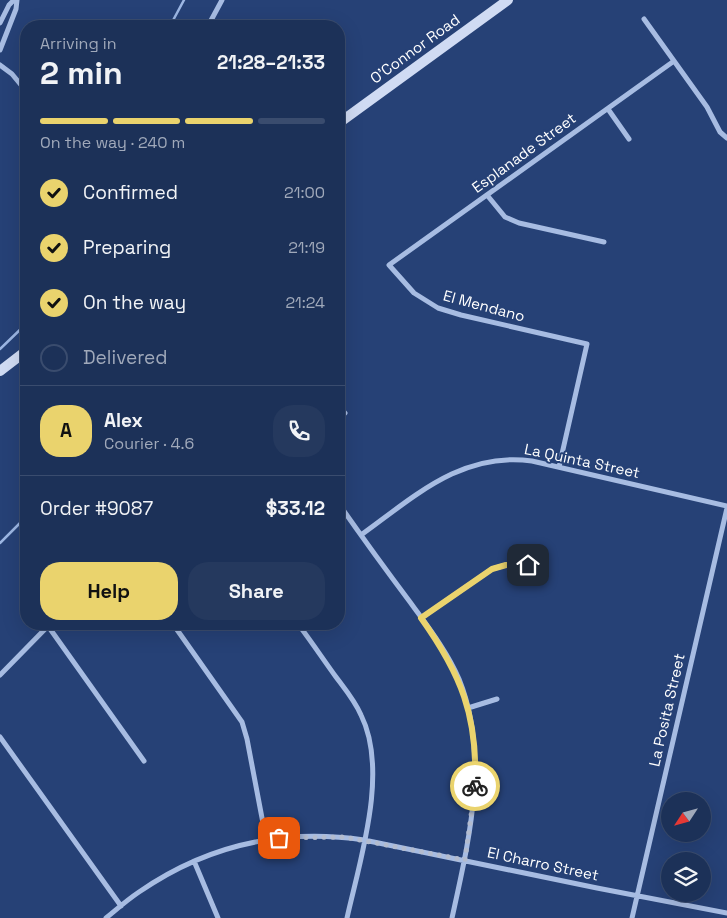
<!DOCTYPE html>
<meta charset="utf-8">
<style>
:root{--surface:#1c3158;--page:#25395e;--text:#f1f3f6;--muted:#a0a9ba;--line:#3a4c6e;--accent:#ead36d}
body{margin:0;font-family:"Space Grotesk",sans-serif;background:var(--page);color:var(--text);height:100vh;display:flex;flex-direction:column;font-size:19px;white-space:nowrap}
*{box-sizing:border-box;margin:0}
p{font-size:16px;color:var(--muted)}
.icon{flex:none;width:28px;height:28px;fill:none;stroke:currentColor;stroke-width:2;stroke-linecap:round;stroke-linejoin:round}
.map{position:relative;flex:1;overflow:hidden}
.panel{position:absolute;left:20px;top:20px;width:325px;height:610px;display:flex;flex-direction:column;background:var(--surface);border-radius:20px;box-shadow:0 5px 20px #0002,0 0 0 1px var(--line)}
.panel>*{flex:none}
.needle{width:32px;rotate:234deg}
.controls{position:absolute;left:661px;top:792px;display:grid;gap:10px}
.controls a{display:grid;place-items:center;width:50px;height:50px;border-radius:50%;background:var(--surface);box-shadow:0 5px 20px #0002,0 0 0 1px var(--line);font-size:25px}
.pin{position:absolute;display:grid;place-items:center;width:42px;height:42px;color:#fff;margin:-21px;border-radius:10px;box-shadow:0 2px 8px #0006}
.courier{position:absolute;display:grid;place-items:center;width:50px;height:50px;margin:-25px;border:4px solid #ead36d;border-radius:50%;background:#fff;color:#222;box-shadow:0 1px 6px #0007}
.summary em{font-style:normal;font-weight:600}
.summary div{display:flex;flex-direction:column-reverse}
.summary{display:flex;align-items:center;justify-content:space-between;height:85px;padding:0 20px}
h1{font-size:32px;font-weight:600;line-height:38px}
.bar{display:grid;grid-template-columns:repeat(4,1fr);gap:8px 5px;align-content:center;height:60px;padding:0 20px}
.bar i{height:6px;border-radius:4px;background:var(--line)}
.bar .on{background:var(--accent)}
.bar p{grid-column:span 4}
.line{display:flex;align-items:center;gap:12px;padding:0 20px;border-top:1px solid var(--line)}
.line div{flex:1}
.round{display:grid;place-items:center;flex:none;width:52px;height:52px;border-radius:20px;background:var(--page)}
ol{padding:0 20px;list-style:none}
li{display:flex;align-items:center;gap:15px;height:55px}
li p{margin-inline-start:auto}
li .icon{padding:5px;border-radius:50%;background:var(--accent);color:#111;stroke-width:4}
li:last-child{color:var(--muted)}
li i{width:28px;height:28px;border:2px solid var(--line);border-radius:50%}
.action{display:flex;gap:10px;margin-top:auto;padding:10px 20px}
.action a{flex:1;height:58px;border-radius:20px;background:var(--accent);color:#111;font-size:20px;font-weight:600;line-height:58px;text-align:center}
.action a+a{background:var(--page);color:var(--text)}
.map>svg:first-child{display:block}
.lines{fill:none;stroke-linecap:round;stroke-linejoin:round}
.stream{stroke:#9cb6e3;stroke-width:2.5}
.street{stroke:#a7bce2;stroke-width:5}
.secondary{stroke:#d0dbf3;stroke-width:10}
.done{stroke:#b3bccf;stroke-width:5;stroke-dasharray:0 9}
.route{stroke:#ead36d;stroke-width:6}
.labels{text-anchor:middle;stroke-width:4;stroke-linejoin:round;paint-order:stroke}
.street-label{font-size:15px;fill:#fff;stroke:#264176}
</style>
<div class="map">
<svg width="727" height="918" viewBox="0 0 727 918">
<rect width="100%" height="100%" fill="#264176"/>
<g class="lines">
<path class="stream" d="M170,26L184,0
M0,349L26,324
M0,543L26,517"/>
<path class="street" d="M644,19L707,107L720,132L727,138
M0,23L9,5L14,0
M208,26L222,0
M0,50L16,9L17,0
M0,65L12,74L26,91
M608,109L629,139
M487,195L505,217L519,223L604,242
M339,418L345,413
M559,467L587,344L461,315L438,308L414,293L389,265L674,61
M339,504C362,537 386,570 410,602C428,627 447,651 459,679C490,756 469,840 452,918
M361,535C414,497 462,451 532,461L727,506
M421,618L492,569L506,565H528
M173,624L242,722L247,739L266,839
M298,624C311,641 323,659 336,677C345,689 355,701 361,715C389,771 360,860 347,918
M48,626L144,761
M0,675L50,624
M468,708L497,699
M0,737L121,906
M194,861L218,918
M106,918C117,909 127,900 139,892C207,845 282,828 364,840L597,888L727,913
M632,918L727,508"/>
<path class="secondary" d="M339,123L508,0
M0,371L26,351"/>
</g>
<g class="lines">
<path class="done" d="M279,838L344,837L465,860L475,786"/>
<path class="route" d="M475,786C478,716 461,674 421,618L492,569L506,565H528"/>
</g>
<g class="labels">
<g class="street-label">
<text transform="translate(415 49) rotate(-36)" y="5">O'Connor Road</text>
<text transform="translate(524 153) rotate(-36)" y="5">Esplanade Street</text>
<text transform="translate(484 306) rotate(15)" y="5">El Mendano</text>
<text transform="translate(582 461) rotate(12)" y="5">La Quinta Street</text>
<text transform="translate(667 710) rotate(-77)" y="5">La Posita Street</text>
<text transform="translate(543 864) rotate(12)" y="5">El Charro Street</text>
</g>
</g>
</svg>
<div class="controls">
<a><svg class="needle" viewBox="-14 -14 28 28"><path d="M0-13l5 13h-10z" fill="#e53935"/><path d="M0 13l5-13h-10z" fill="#a0a9ba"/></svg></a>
<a><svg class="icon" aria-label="layers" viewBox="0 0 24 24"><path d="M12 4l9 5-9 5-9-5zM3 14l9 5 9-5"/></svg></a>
</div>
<div class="pin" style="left:279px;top:838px;background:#ea580c"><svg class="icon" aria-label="bag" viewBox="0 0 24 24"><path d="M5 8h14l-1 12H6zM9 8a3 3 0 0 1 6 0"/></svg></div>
<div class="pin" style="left:528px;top:565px;background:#1f2937"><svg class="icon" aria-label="home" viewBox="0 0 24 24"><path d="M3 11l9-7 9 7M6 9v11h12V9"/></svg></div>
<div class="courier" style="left:475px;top:786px"><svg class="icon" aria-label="bike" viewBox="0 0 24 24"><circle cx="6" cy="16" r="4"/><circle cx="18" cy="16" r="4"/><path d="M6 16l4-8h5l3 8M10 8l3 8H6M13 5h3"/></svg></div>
<section class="panel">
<div class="summary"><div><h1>2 min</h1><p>Arriving in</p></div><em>21:28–21:33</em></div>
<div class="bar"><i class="on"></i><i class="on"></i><i class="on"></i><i></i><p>On the way · 240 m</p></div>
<ol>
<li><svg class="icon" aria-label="check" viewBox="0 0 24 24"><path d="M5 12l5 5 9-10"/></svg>Confirmed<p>21:00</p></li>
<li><svg class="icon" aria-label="check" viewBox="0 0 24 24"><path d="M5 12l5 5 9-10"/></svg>Preparing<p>21:19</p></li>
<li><svg class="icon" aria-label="check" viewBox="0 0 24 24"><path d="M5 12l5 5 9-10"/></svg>On the way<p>21:24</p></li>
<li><i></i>Delivered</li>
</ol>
<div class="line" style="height:90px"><b class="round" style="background:var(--accent);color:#111">A</b><div><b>Alex</b><p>Courier · 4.6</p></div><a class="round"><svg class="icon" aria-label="phone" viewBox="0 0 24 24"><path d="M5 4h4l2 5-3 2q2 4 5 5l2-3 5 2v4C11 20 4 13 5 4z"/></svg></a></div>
<div class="line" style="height:65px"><div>Order #9087</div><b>$33.12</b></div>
<div class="action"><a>Help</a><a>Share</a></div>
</section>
</div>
